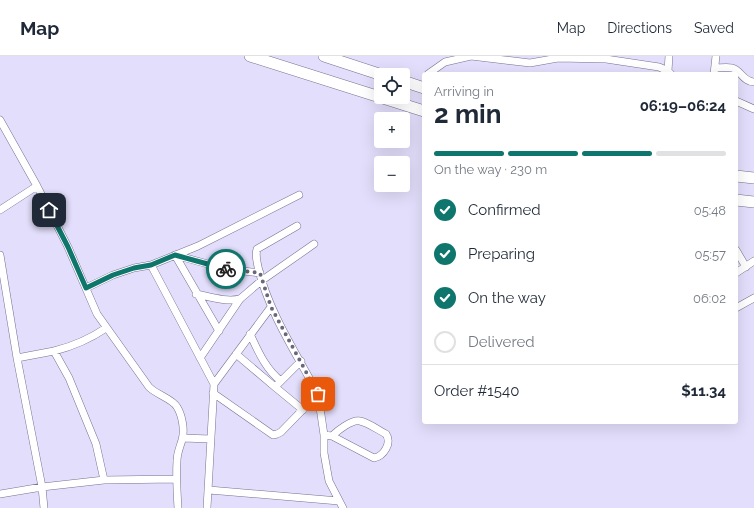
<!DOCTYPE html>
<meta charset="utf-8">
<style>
:root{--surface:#fff;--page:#f6f6f7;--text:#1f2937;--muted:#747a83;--line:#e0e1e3;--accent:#0f766e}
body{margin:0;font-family:Raleway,sans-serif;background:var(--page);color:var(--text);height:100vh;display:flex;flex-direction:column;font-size:15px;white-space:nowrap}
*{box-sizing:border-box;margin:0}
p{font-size:13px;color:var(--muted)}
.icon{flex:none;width:22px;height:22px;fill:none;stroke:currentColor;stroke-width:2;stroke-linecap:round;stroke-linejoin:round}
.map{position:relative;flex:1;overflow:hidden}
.drawer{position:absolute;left:422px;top:16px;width:316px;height:352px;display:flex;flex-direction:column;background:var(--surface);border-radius:4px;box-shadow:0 4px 16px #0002}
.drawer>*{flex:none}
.tools{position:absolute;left:374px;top:12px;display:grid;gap:8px}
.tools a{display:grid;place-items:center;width:36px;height:36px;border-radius:4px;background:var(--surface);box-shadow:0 4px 16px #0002;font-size:20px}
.pin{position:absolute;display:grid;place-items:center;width:34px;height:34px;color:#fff;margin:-17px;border-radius:8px;box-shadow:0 2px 6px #0006}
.courier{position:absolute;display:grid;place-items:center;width:40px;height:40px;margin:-20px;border:3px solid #0f766e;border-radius:50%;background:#fff;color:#222;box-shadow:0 1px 5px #0007}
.headline em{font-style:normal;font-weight:700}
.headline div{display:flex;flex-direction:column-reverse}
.headline{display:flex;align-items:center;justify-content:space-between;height:68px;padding:0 12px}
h1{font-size:26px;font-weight:700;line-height:30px}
.bar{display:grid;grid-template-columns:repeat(4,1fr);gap:6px 4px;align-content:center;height:48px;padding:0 12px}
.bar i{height:5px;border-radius:3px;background:var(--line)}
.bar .selected{background:var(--accent)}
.bar p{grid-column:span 4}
.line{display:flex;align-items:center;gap:10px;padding:0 12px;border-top:1px solid var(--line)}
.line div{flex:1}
ol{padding:0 12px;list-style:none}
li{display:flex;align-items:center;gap:12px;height:44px}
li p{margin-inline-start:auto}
li .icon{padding:4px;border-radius:50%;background:var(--accent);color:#fff;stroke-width:4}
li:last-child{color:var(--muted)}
li i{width:22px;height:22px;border:2px solid var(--line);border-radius:50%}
header{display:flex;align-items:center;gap:24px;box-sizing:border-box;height:56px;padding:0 20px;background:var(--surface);border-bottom:1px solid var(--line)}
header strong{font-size:19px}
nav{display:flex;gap:22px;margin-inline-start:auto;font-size:14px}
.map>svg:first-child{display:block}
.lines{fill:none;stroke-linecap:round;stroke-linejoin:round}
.minor-casing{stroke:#777191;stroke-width:8}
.primary-casing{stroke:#777191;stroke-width:12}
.minor{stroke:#fff;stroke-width:7}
.primary{stroke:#fff;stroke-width:11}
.done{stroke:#6a677a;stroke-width:4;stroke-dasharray:0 7.2}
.route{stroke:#0f766e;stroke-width:5}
</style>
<header>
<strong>Map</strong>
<nav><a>Map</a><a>Directions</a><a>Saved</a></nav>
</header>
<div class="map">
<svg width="754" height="452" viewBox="0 0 754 452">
<rect width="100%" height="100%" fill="#e2defb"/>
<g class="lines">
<g class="minor-casing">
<path id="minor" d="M715,12C720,12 727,11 732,12C741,14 743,26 754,26
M668,15L669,0
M428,18L445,6L471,0L530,7L558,2L606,3L659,11L668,15L671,18
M714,18L716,0
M736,45L754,53
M0,64L37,130L68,191L97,258L149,331C157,339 173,343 177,351C182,359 185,374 182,384C180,391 177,397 177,405C176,421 177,436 178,452
M0,154L37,130
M736,194L746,211
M0,199L17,302L42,431L44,452
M175,199L219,275
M175,199L226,213L260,217
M151,209L214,328L207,452
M736,217L754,205
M86,232L113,219L134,212L151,209L198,190L299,139
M196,238C211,241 226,246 240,243
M736,252L754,242
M250,278C258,295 266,314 281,325
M54,295C74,290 90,283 106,272
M236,298L275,331
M17,302L54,295L69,322L96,388L104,424
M200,302L240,243L261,225L314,188
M301,305L275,331L303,354
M214,328L271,251
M213,337L273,379L277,378L281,376L318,338C296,297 269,257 258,211C257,205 255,199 257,193L297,170
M318,338L324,379V397L329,425L343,452
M324,379L332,380C337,375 352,363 360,365C369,367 378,374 386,378C392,387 384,400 374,402L332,380
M183,382L210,383
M209,434L339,445
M0,438L42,431L104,424L176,423"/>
</g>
<g class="primary-casing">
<path id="primary" d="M250,0L424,55
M324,0L382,19
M403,25L424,32
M736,120L754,122
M736,144L754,146"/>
</g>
<use href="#minor" class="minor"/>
<use href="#primary" class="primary"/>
</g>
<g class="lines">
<path class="done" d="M226,213L260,217L271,251L318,338"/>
<path class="route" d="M49,154L68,191L86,232L113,219L134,212L151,209L175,199L226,213"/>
</g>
</svg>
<div class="tools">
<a><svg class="icon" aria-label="locate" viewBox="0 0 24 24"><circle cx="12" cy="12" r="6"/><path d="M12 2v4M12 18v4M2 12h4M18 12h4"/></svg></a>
<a>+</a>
<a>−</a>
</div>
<div class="pin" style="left:318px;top:338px;background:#ea580c"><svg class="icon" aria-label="bag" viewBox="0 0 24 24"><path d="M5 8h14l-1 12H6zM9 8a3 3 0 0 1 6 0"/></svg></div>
<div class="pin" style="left:49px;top:154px;background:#1f2937"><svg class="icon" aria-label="home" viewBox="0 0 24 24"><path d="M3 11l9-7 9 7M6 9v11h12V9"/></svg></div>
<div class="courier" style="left:226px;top:213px"><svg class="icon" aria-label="bike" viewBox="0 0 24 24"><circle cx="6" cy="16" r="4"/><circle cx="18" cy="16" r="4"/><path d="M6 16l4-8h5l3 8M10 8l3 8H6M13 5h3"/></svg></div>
<section class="drawer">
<div class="headline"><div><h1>2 min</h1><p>Arriving in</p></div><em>06:19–06:24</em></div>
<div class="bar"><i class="selected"></i><i class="selected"></i><i class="selected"></i><i></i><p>On the way · 230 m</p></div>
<ol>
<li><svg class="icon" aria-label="check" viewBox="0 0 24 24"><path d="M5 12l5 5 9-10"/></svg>Confirmed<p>05:48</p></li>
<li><svg class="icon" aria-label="check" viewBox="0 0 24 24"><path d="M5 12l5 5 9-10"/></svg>Preparing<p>05:57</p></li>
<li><svg class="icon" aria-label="check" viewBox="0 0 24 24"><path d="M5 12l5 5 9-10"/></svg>On the way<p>06:02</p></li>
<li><i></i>Delivered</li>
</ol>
<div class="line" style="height:52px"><div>Order #1540</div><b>$11.34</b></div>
</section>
</div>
